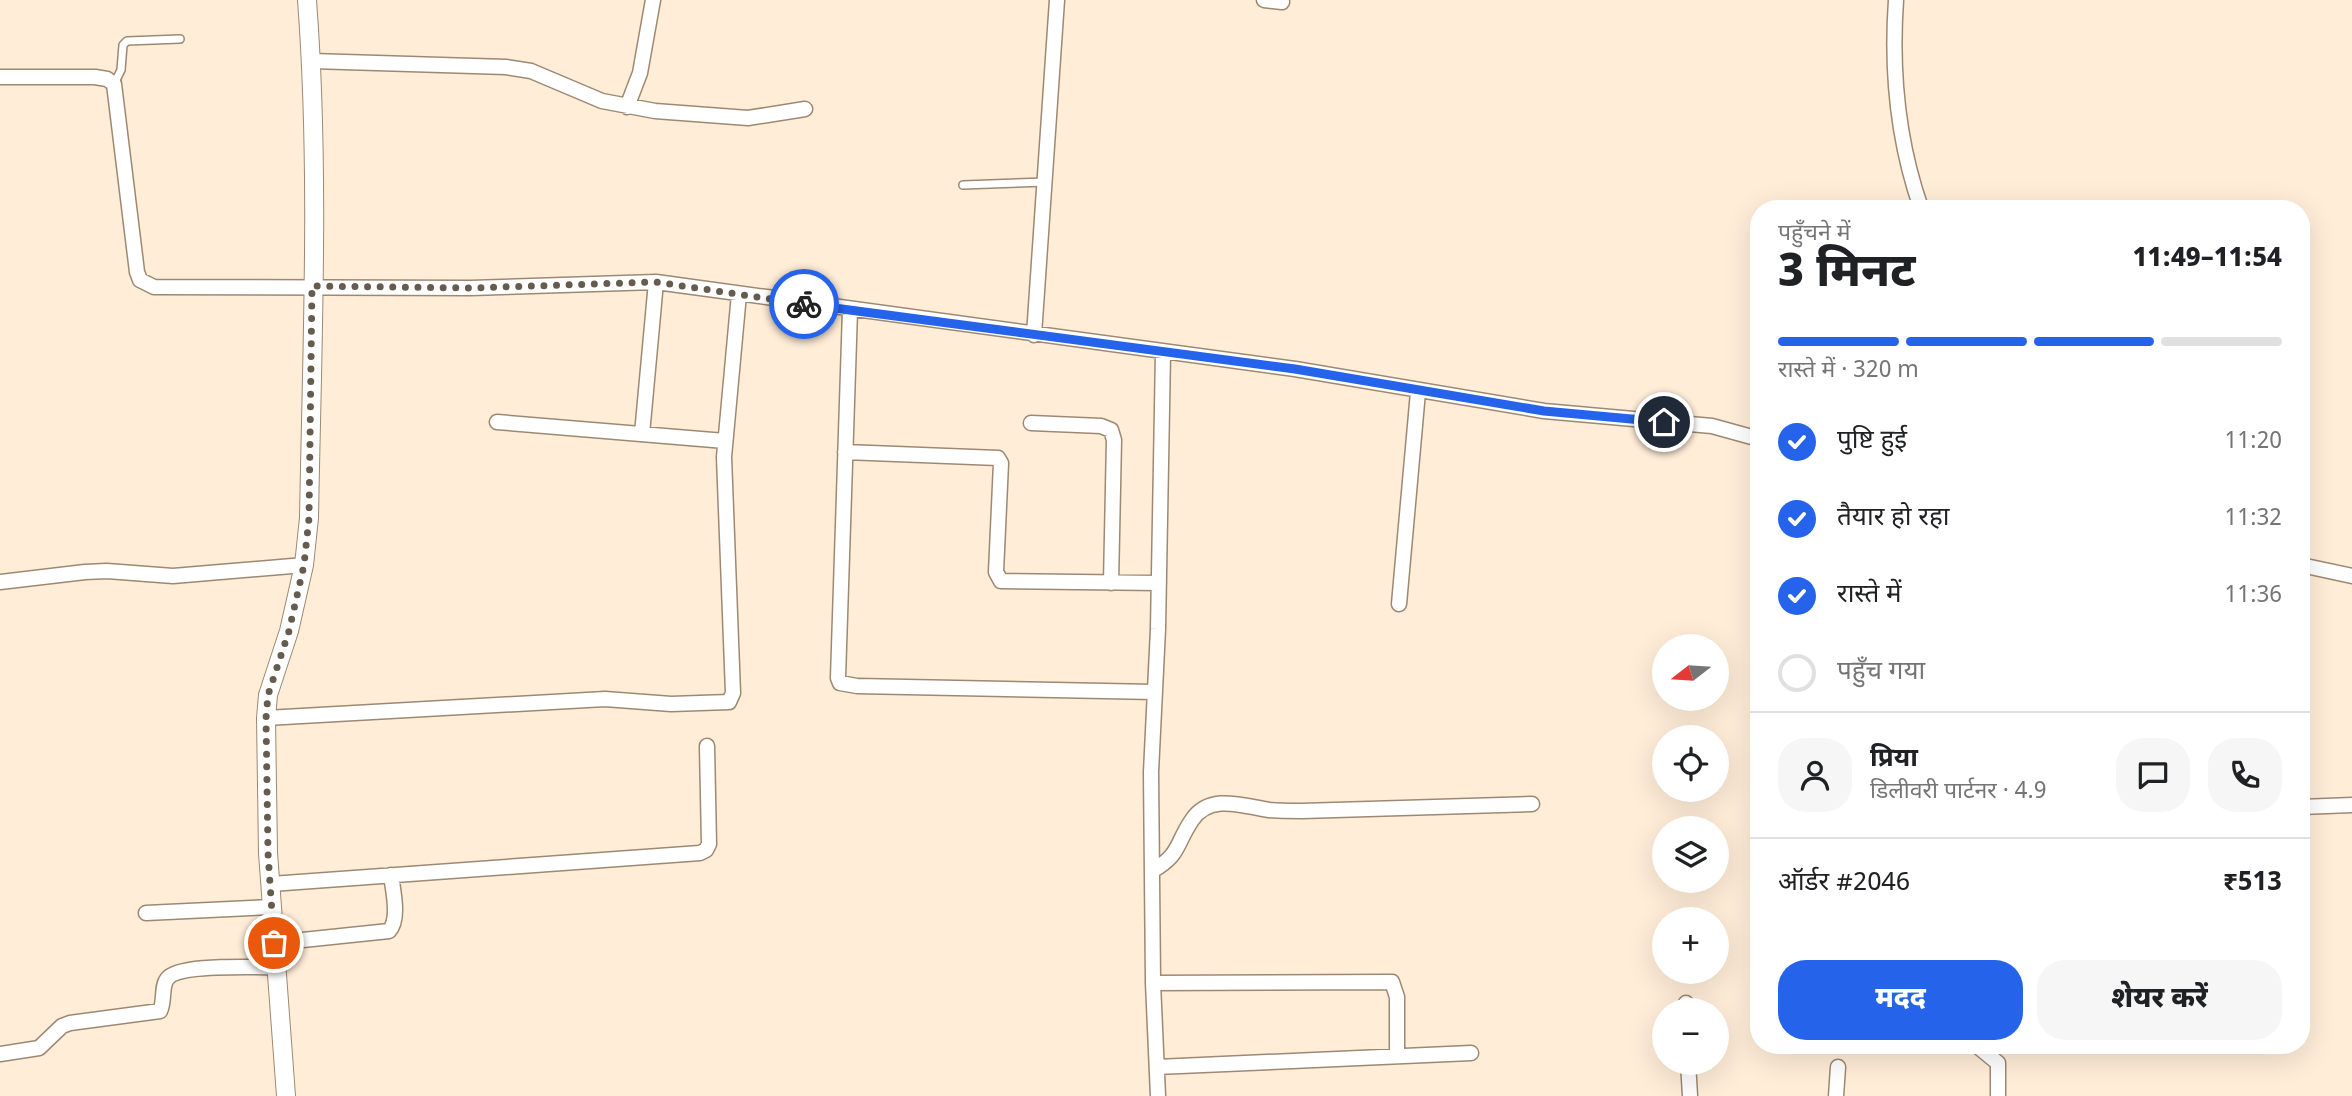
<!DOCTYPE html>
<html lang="hi">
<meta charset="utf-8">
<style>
:root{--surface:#fff;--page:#f6f6f6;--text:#202124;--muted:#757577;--line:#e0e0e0;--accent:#2563eb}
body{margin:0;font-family:Georgia,"Noto Sans Devanagari",serif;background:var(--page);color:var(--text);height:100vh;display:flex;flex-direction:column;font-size:26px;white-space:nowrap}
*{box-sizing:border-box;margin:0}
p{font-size:23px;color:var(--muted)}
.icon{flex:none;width:38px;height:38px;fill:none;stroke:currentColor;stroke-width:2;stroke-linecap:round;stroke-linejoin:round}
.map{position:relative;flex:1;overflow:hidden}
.panel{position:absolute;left:1750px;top:200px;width:560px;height:854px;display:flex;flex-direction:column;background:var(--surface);border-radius:28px;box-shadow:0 7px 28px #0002}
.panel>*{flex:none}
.needle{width:46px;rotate:253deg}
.fabs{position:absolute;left:1652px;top:634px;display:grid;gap:14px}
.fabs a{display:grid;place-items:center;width:77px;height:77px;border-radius:50%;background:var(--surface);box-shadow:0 7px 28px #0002;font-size:35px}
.pin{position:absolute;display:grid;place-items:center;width:60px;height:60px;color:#fff;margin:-30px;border:4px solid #fff;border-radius:50%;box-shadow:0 2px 7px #0007}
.courier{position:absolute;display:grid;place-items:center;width:70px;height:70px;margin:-35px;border:5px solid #2563eb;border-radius:50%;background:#fff;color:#222;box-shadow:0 2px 9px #0007}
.headline em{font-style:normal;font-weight:800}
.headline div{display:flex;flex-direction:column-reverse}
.headline{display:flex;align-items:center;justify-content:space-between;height:119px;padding:0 28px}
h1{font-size:46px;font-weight:800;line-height:52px}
.bar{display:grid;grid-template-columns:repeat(4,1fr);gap:10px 7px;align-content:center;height:84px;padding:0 28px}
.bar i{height:9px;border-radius:5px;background:var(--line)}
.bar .active{background:var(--accent)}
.bar p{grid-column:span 4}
.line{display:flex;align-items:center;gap:18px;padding:0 28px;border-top:2px solid var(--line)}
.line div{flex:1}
.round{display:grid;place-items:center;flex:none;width:74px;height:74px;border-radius:28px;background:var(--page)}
ol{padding:0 28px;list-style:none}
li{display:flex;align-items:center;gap:21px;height:77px}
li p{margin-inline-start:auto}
li .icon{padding:7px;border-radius:50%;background:var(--accent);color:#fff;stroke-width:4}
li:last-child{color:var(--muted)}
li i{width:38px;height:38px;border:4px solid var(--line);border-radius:50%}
.cta{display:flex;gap:14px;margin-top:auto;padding:14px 28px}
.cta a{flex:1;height:80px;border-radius:28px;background:var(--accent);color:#fff;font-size:28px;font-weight:800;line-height:80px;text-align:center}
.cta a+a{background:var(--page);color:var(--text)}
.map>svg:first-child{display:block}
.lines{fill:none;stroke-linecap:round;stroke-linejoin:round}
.service-casing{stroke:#9d8972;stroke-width:10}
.minor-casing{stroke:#9d8972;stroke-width:17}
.tertiary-casing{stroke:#9d8972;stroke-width:20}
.service{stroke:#fff;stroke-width:7}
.minor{stroke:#fff;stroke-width:14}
.tertiary{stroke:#fff;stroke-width:18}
.done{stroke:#665b4f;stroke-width:7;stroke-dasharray:0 12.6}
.route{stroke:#2563eb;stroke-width:9}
</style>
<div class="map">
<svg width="2352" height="1096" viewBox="0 0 2352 1096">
<rect width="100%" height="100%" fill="#ffedd8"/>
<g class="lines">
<g class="service-casing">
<path id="service" d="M114,84L121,70L123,45L127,41L180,39
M963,185L1046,182"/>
</g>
<g class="minor-casing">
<path id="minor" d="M1264,0L1282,2
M1896,0C1891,70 1898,142 1921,208
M312,61L506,67L531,71L602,101L655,111L748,118L805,109
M0,77H95L107,79L114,84L137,272L140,280L154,287L471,288L656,282L1295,369L1544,411L1712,426L1759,439
M627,107L640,73L653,0
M850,310L838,678L840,683L857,686L1155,692
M1034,335L1057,0
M497,422L725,441
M1031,423L1101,426L1111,430L1114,440L1111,583
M642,434L656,282
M845,452L998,458L1001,463L996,572L1001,581L1159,583
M2301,565L2352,576
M0,582L85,572L107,571L173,576L304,565
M1399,604L1418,392
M266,718L605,699L671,704L729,702L733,693L724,457L739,294
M2301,807L2352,805
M1152,871C1181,854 1175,845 1192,820C1210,793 1243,806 1269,810C1280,811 1291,811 1302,811L1532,804
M271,884L700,853L706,850L709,844L707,746
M146,913L272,907
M274,943L389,931C400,919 393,891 391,875
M1153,983L1392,982L1397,997V1056
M1686,1003V1010
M1976,1045L1998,1063V1096
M0,1054L39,1048L62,1026L70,1023L160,1011C165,1001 161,987 167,979C178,963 255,968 275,967
M1688,1062L1690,1096
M1157,1067L1471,1053
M1158,1096L1153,983L1151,772L1158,629L1163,353
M1836,1096L1838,1067"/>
</g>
<g class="tertiary-casing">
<path id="tertiary" d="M286,1096L268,853L266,718L268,695L289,631L304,565L309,518C312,346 320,172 307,0"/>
</g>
<use href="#service" class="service"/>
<use href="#minor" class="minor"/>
<use href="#tertiary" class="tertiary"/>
</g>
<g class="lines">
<path class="done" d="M274,943L268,853L266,718L268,695L289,631L304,565L309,518L312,286L471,288L656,282L804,304"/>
<path class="route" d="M804,304L1295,369L1544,411L1664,422"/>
</g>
</svg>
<div class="fabs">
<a><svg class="needle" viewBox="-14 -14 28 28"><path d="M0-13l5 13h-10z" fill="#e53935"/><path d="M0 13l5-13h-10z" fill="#757577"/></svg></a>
<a><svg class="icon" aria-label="locate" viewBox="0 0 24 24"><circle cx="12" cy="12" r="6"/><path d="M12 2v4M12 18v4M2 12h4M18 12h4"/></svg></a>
<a><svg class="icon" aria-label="layers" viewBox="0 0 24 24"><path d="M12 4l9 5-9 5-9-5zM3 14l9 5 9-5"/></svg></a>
<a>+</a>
<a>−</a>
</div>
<div class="pin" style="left:274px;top:943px;background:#ea580c"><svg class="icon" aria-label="bag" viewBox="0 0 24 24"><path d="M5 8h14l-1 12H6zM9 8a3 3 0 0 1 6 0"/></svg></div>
<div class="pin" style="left:1664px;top:422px;background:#1f2937"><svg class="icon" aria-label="home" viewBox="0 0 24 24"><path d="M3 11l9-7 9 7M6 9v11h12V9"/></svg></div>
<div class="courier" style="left:804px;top:304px"><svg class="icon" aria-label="bike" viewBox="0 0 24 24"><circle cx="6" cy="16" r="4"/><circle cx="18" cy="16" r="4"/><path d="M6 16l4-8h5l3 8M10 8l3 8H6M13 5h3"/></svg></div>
<section class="panel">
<div class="headline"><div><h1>3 मिनट</h1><p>पहुँचने में</p></div><em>11:49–11:54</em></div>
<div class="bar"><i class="active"></i><i class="active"></i><i class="active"></i><i></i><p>रास्ते में · 320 m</p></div>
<ol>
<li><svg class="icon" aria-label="check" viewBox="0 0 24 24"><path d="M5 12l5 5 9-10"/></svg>पुष्टि हुई<p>11:20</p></li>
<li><svg class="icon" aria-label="check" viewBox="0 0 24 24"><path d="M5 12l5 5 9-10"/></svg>तैयार हो रहा<p>11:32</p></li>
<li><svg class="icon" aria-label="check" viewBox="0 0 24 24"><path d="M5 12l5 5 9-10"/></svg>रास्ते में<p>11:36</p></li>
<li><i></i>पहुँच गया</li>
</ol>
<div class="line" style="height:126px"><a class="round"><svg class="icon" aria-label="person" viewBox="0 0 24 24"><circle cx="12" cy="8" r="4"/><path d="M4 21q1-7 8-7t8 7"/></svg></a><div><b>प्रिया</b><p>डिलीवरी पार्टनर · 4.9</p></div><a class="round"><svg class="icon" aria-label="chat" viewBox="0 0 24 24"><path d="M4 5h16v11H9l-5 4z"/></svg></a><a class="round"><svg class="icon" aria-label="phone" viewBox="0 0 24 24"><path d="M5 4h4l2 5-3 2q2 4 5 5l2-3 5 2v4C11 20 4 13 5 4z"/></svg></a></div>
<div class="line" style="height:91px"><div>ऑर्डर #2046</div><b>₹513</b></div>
<div class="cta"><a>मदद</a><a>शेयर करें</a></div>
</section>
</div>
